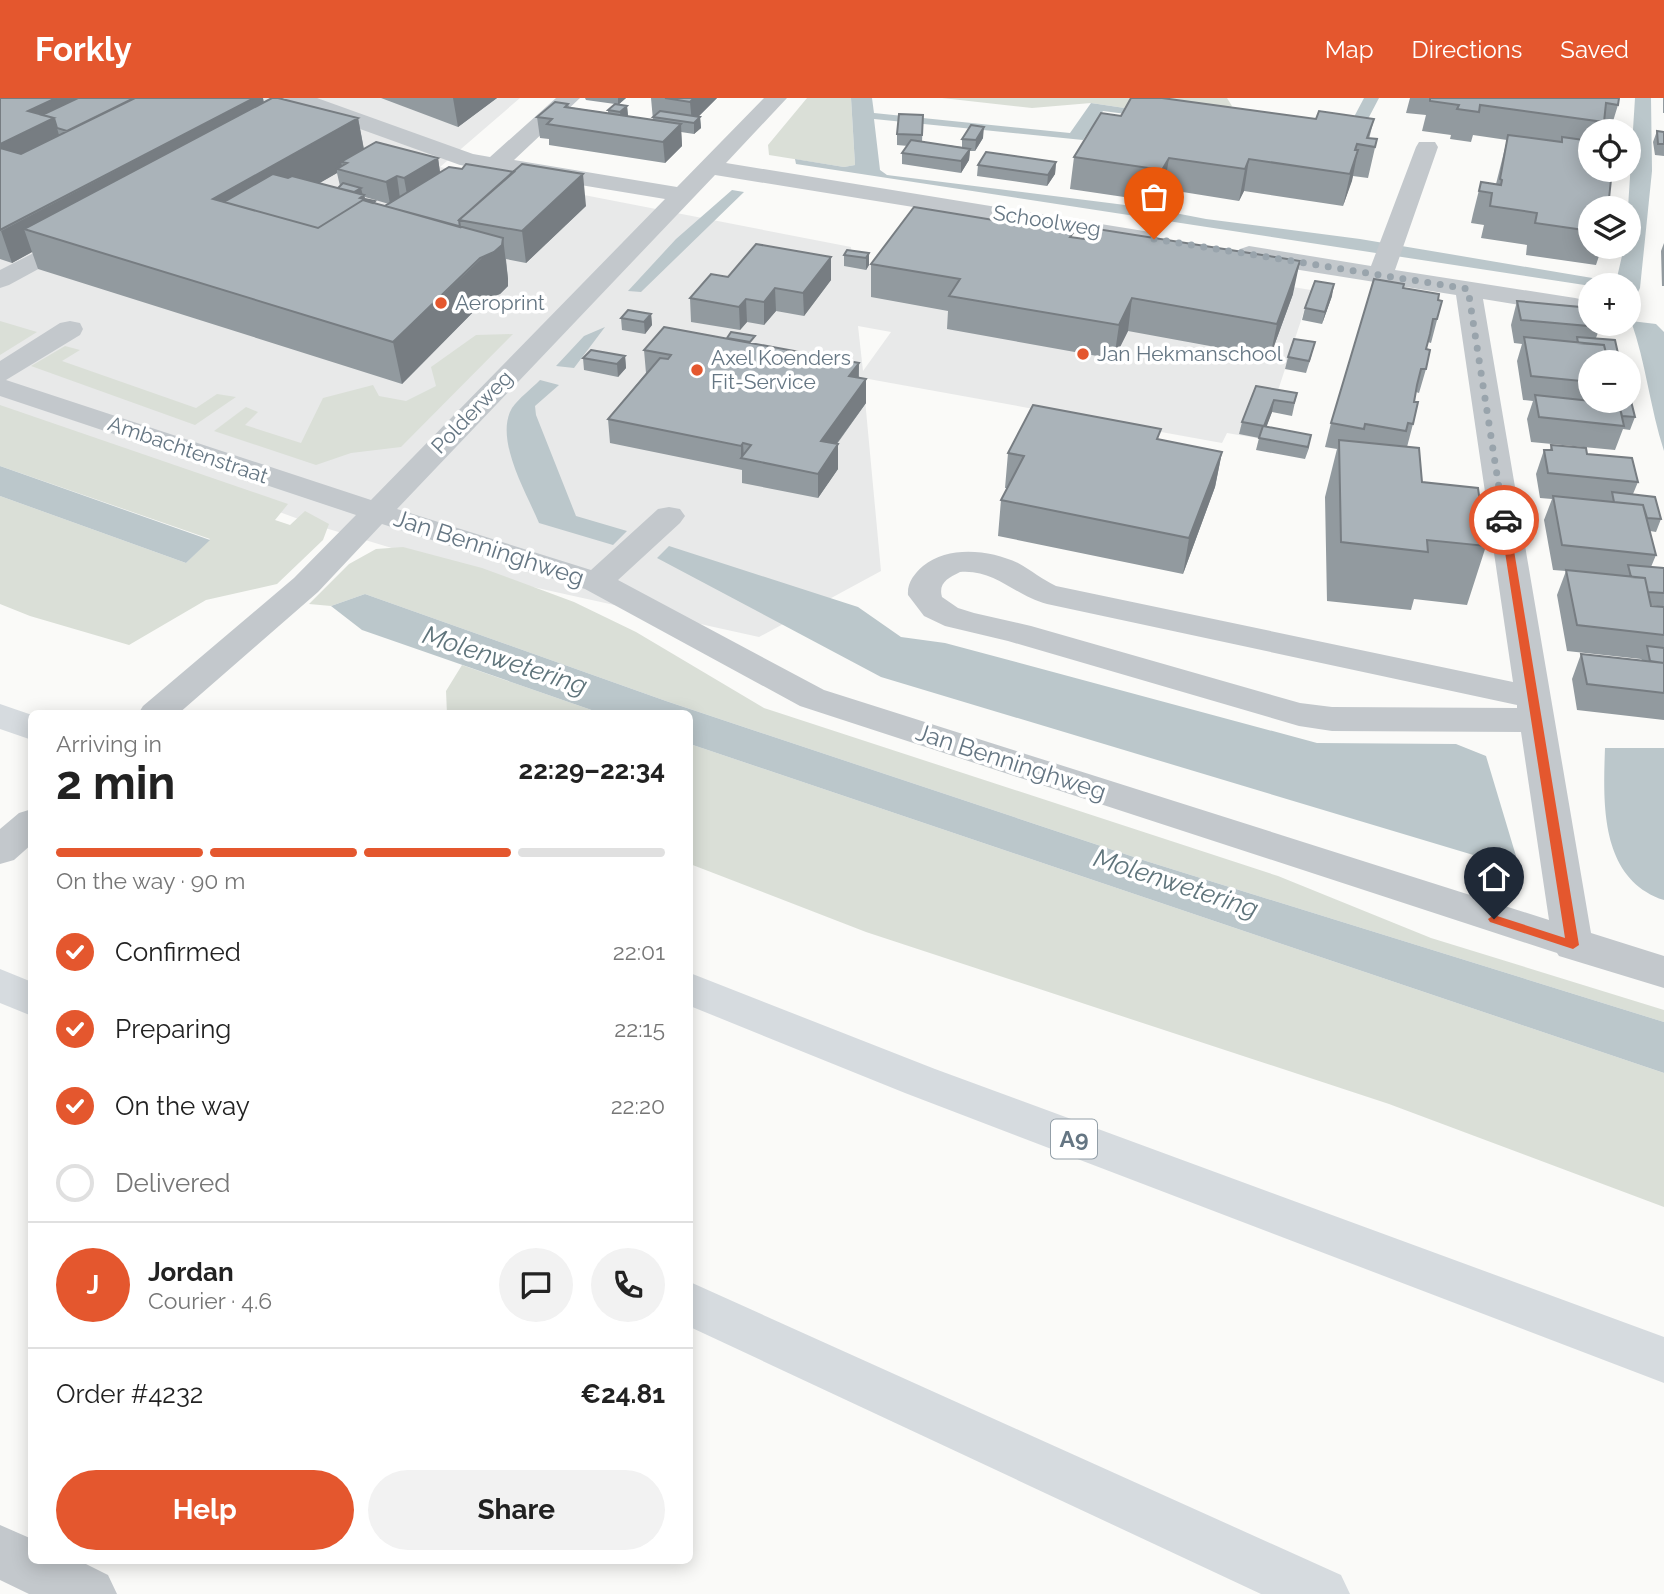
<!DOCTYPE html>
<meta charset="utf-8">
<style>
:root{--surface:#fff;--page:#f2f2f2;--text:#222;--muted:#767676;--line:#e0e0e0;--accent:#e4572e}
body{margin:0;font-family:Raleway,sans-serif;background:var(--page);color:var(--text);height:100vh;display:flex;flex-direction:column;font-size:26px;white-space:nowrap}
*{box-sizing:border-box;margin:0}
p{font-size:23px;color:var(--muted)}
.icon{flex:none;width:38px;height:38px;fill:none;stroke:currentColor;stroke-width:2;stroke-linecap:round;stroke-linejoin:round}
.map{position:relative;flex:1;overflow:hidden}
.side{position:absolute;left:28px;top:612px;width:665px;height:854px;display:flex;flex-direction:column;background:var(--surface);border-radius:10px;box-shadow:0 4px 18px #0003}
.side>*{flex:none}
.tools{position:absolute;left:1578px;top:21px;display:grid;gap:14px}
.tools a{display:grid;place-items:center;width:63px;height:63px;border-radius:50%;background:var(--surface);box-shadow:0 4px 18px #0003;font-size:35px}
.pin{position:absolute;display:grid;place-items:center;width:60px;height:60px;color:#fff;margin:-72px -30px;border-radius:50% 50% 50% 0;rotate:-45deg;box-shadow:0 0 7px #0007}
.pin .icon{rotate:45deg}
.courier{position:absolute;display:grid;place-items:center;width:70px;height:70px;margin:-35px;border:5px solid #e4572e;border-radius:50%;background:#fff;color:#222;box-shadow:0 2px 9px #0007}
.overview em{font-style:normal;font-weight:700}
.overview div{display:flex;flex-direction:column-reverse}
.overview{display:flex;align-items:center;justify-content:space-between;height:119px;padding:0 28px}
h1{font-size:46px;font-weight:700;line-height:52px}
.bar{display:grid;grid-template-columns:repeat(4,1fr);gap:10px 7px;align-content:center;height:84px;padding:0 28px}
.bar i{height:9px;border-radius:5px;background:var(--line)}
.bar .on{background:var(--accent)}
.bar p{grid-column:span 4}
.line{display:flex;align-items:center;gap:18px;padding:0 28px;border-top:2px solid var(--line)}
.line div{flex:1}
.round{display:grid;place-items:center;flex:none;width:74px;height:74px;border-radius:37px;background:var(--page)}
ol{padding:0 28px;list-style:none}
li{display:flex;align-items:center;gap:21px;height:77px}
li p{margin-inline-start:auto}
li .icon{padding:7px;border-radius:50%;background:var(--accent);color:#fff;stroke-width:4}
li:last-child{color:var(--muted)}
li i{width:38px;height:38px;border:4px solid var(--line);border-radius:50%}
.cta{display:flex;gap:14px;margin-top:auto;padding:14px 28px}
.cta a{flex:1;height:80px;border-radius:42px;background:var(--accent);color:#fff;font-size:28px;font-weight:700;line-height:80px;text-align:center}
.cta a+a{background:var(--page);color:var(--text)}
header{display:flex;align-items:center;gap:42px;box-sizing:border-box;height:98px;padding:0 35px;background:var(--accent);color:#fff}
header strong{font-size:33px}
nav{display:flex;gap:38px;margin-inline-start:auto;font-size:24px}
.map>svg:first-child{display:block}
.built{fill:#e8e9e9;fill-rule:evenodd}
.green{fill:#dadfd7}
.water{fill:#bbc7cb}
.pier{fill:#fafaf8}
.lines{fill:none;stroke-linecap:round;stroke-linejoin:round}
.minor{fill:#c3c8cc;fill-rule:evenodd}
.highway{fill:#d6dbdf;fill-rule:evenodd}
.wall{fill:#929a9f;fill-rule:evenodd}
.shaded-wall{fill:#777d82}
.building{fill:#aab3b9;stroke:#777d82;stroke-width:2}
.route{fill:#e4572e}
.done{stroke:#99a4ac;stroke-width:7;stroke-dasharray:0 12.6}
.poi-dot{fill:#e4572e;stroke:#fff;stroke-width:2.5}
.labels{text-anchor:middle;stroke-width:7;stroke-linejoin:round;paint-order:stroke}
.far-street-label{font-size:21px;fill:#657683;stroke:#fff}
.far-poi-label{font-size:21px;fill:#657683;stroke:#fff;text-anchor:start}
.shield{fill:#fff;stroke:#939fa8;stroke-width:2}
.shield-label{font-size:23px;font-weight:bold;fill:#657683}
.street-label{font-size:24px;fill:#657683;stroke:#fff}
.water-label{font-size:26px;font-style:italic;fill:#60757c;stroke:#fff}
</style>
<header>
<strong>Forkly</strong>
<nav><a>Map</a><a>Directions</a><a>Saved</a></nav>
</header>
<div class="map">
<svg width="1664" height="1496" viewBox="0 0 1664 1496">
<rect width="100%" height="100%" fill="#fafaf8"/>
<path class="built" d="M0,0H520L440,69L851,149L852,163L874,167L904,125L1311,192L1262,341L1227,335L1222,345L863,280L881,473L759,539L488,479L312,426L0,311ZM858,228L891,234L863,273Z"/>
<path class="green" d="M807,0H851L855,67L844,69L769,57L768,47Z
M942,0H1227L1232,8L1212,23L1091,5L1032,10Z
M0,223L37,234L0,257Z
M513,236L401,349L351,355L316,367L214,333L246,309L258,314L245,327L301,345L323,300L373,287L379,298L406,303L436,288L431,269L476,237Z
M65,248L80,252L62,263L196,310L217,296L236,299L195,327L31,268Z
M0,307L288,406L275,422L290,427L305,413L329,426L323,442L277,486L206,502L129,547L30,518L0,506V398L186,465L210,441L0,368Z
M403,449L482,470L574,504L636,534L764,610L1278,778L1431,840L1664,912V924L1146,763L666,603L365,496L331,508L309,506L349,466L376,451Z
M462,567L603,616H447L446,593Z
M690,646L1664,975V1109L1389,1006L866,834L690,766Z"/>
<path class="water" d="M851,0H872L874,15L1070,35L1091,5L1212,23L1346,34L1364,0H1379L1368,21L1348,45L1103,13L1083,42L874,21L880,72L887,77L1149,110L1206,121L1360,141L1616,184L1624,149H1629L1628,110L1635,0H1651L1652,73L1640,190L1636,198H1629V187L1591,188L796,66L795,61L844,69L855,67Z
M732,92L744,94L641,194L628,193L676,141Z
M1631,223L1656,226L1664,234V353C1650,310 1646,265 1631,223Z
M605,229L574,270L556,268L584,238Z
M540,282L559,287L535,308L536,317L576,418L627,433L613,447L539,425C526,394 494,341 512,310C519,300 531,291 540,282Z
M0,368L210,442L186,465L0,398Z
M669,448L858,509L901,539L945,545L1317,645L1456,646L1486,658L1516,758L1500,765L881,579L657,460Z
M365,496L666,603L1146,763L1664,924V975L690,646V616H603L362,532L331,508Z
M1605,650H1664V802C1600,781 1603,706 1605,650Z"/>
<path class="pier" d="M32,819V900L0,933V851Z"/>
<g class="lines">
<path class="minor" d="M285,0H317L473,56L490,59L556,0H580L514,62L677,89L764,0H787L726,65L1150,134L1153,139L1150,144L1141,146L715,77L397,411L591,472L658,411L669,409L680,411L685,418L680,425L618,482L824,592L1549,822L1521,634L1332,633L1299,628L1008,543L945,528L924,518L908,497C907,485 914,476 923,468C949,447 990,452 1018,465C1031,472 1043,482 1056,488L1513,584L1456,197L1249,164L1240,161L1236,156L1240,151L1249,148L1371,168L1416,49L1419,44H1435L1438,49L1395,172L1575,200L1584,202L1588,208L1584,214L1575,216L1483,201L1591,835L1664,858V890L1559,858L1557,855L800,608L585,491L382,426L318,494L178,616H138L143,608L294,480L356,417L0,298V263L60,225L70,223L80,225L83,231L80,237L6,282L371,402L665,101L460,67L288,5ZM960,474C995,471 1015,498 1047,506L1517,607V610L1332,609L1300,605L1031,528L974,515L958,510L942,499C938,485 948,480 960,474Z
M81,131L90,133L93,138L90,143L9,187L0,190V172Z
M32,711V746L14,762L0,766V731L19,715Z
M0,1427L32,1441V1463H80L108,1477L117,1496H29L0,1482Z"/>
<path class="highway" d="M0,606L32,617V642L0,631Z
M0,871L32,884V918L0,905Z
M690,875L935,971L1664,1239V1285L905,995L690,908Z
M690,1184L1341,1477L1350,1496H1261L690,1229Z"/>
</g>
<path class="wall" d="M0,0L264,4L358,20L364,51L438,60L440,74L586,108L526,165L506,161L508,181V188L500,196L486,201L402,286L38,171L32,154L12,165L0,161ZM337,75L340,88L338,90L319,85ZM365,99L389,106L385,108L376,106L365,101Z
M381,0H497L458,29Z
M585,0H626L619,6L627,8L628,18L653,22L651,0H717L698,19H700L701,30L694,36L681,34L682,48L665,65L549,47V41L540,40L537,19L568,6L569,9L608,15V12L615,6L586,2Z
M1410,0H1619L1618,7L1610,33H1591V149H1602L1596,167L1526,157L1527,147L1481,140L1484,127L1471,125L1473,116L1481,84L1496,86L1507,42L1473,37L1471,44L1450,41L1451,37L1422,33L1426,17L1406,15Z
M1663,0H1664V15H1663Z
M923,17L922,44L962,49V41L983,40L975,53H970L969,62L961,75L902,66V55L908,48L897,47V36Z
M1121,18L1316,21H1374L1369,41H1377L1368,80L1353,78L1343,108L1244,93L1239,103L1164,91L1158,104L1070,91L1074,59Z
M1657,33L1664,34V58L1655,57L1653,44Z
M1056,64L1055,76L1047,88L977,78L978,67Z
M1072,140L1293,196L1270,259L1128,233L1114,261L947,231L948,213L871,199V166Z
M1664,145V188H1662L1661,153Z
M869,155V167L866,172L844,168V157Z
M728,179L831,182L804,218L776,213L764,227L747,224L740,232L691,224L690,200Z
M1403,190L1442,203L1431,245L1428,244L1426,251V271L1419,295L1416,294L1414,304L1413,326L1407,349L1422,384L1486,448L1467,507L1414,501L1411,512L1327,503L1325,399L1337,351L1325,349L1331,325Z
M1332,198L1322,226L1302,222L1305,210Z
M1517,203L1600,229L1596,240L1619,260L1618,264H1591V303L1635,319L1630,332L1623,331L1615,352L1531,344L1527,321L1533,303L1523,302L1517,263L1522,246L1514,245L1511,227Z
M651,216L652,227L645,236L622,232L621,220Z
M755,246L859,265V280L866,281V305L837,346H838V371L818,400L742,385V372L610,345L608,321L646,275L644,252Z
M1312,256L1306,275L1285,271L1288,259Z
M625,258L626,270L618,279L584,272L583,260Z
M1256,288L1297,295L1292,318L1272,314L1266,329L1309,350L1305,361L1256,352L1259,340L1239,336L1242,324Z
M1159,342L1222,354L1215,389L1183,476L998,438L1001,402L1007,390H1005L1008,355Z
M1551,347L1587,356L1638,384L1633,396L1661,421L1656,434L1650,433L1656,457L1651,469L1664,470V509L1651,507L1664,537V622L1577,612L1572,581L1581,556L1642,562L1641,561L1567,553L1557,497L1566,473L1553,472L1544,422L1552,401L1540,400L1536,376L1544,352H1550Z"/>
<path class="shaded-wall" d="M56,0H125L57,30L63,51L0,64V46L28,13Z
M254,0H263L269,26L24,131L32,154L12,165L1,133Z
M453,0H497L458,29Z
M618,0H626L618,7Z
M694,0H717L692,25L690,4Z
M627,8L628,18L621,25L620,14Z
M700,19L701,30L694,36V25Z
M358,20L365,58L347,65L341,64L343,71H337V75L258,121L213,101Z
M681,26L682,48L665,65L663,44Z
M984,29L983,40L975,53L976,42Z
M1357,46L1352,70L1358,52L1352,83L1343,108Z
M970,51L969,62L961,75V63Z
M438,60L441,82L408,102L404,80Z
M1169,60L1164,91L1158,104L1162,72Z
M1249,61L1244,93L1239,103L1245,71Z
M1056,64L1055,76L1047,88L1048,77Z
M583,76L586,108L526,165L522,133Z
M397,78L400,100L390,106L386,84Z
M361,90L363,98L364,97L367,109L375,103L379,124L349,98Z
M503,140L508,181V188L500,196L486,201L402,286L393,244Z
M869,155V167L866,172V160Z
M831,159V182L804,218L803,195Z
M1300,163L1293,196L1270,259L1277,226Z
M1334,186L1332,198L1322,226L1325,214Z
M775,190L776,213L764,227V204Z
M1132,200L1128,233L1114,261L1119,227Z
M746,201L747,224L740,232L739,209Z
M651,216L652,227L645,236L644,224Z
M625,258L626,270L618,279L617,266Z
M859,265L858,289L849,278Z
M866,281V305L821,367V343Z
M1274,302L1272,314L1262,341L1264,328Z
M743,345L744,361L741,360V348Z
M838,346V371L818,400V376Z
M1222,354L1215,389L1183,476L1189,440Z"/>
<path class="building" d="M0,0H56L28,13L54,20L0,46Z
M78,0H134L67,33L57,30L54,20L42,17Z
M135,0H254L0,132V50L21,56Z
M272,0H278L358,20L213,101L318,130L363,102L503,140L502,147L494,154L480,160L393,244L24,131Z
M665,0H694L690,4Z
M1131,0H1162L1316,21L1319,13L1374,21L1367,40L1377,41L1375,49L1357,46L1355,52H1358L1350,76L1249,61L1245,71L1169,60L1162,72L1074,59L1101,15L1121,18Z
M1430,0H1619L1618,7L1606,5L1604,24L1480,7L1479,14L1457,11L1459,7L1430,3Z
M555,4L568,6L565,9L681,26L663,44L547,26L552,21L537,19Z
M615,6L627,8L620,14L608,12Z
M660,13L700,19L694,25L653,19Z
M899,16L923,17L922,37L897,36Z
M971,27L984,29L976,42L962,41Z
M1657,33L1664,34V46H1658Z
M1508,37L1562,44V39L1591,43V72H1612L1608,110H1591V133L1535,125L1537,115L1490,108L1492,95L1479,93L1481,84L1501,87L1502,82L1500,81Z
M911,42L970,51L961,63L902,55Z
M376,44L438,60L404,80L397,78L386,84L337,71L347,65L341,64Z
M986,54L1056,64L1048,77L978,67Z
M466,66L514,74L459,122L460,129L385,108L449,69L462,71Z
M522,66L583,76L522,133L459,122Z
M273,76L288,80L292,78L364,97L360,100L375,103L373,105L363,102L318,130L224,104Z
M343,85L361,90L354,94L338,90Z
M914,109L1073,135L1070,139L1084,141L1091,130L1300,163L1277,226L1132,200L1119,227L949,198L960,181L871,166Z
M756,146L831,159L803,195L775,190L764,204L746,201L739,209L690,200L711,176L728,179Z
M847,152L869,155L866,160L844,157Z
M1374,181L1404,186L1403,190L1439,196L1438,202L1442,203L1437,221H1433L1430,236L1426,251L1430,252L1426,271H1421L1417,287L1414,304H1418L1413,326L1408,325L1406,333L1365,326L1364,331L1331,325Z
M1315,183L1334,186L1325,214L1305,210Z
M1517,203L1591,210V226H1599L1600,229L1521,222Z
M628,212L651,216L644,224L621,220Z
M664,229L859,265L849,278L866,281L821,343L838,346L818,376L741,360L751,347L743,345L741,348L608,321L660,260L668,261L671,257L644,252Z
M731,234L755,238L750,244L727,240Z
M1524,239L1604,247L1608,264H1591V284L1531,278Z
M1577,239L1615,242L1619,260L1607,259L1604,247L1578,245Z
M1294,241L1315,244L1309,263L1288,259Z
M591,252L625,258L617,266L583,260Z
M1256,288L1297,295L1294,305L1274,302L1264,328L1242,324Z
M1535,297L1619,306L1624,328L1539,319Z
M1630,299L1635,319L1622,318L1619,306L1592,303H1629Z
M1033,307L1161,331L1157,341L1222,354L1189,440L1001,402L1024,358L1008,355Z
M1263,328L1311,337L1308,349L1259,340Z
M1339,342L1419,350L1422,384L1478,390L1486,448L1427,442L1428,454L1341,444Z
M1551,347L1586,350L1587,356L1632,360L1638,384L1548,375L1544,352H1552Z
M1612,394L1655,399L1661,421L1647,420L1643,407L1614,404Z
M1553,398L1643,407L1656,457L1562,447Z
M1628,467L1664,470V495L1648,494L1645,480L1631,479Z
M1566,472L1645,480L1651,508L1664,509V537L1577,527Z
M1647,548L1664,550V565L1650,563Z
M1581,556L1664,565V595L1587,586Z"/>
<path class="route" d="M1504,419L1509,422L1579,847L1573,851L1490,824L1488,821L1494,817L1565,840L1500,422Z"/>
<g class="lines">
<path class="done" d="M1154,141L1468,191L1504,422"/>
</g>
<g class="poi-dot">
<circle cx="441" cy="205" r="7"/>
<circle cx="1083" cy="256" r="7"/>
<circle cx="697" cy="272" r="7"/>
</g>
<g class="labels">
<g class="far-street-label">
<text transform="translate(1047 123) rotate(9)" y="7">Schoolweg</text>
<text transform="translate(472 314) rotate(-46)" y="7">Polderweg</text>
<text transform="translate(188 352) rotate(19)" y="7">Ambachtenstraat</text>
</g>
<g class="far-poi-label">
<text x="455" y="212">Aeroprint</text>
<text x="1097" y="263">Jan Hekmanschool</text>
<text x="711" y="267">Axel Koenders<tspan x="711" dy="24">Fit-Service</tspan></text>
</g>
<rect class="shield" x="1051" y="1021.5" width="46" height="39" rx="5"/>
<g class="shield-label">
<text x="1074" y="1049">A9</text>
</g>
<g class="street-label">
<text transform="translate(489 450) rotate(18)" y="8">Jan Benninghweg</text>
<text transform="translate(1011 664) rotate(18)" y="8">Jan Benninghweg</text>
</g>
<g class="water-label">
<text transform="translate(505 562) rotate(18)" y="9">Molenwetering</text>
<text transform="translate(1176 785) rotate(18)" y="9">Molenwetering</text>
</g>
</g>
</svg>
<div class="tools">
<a><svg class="icon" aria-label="locate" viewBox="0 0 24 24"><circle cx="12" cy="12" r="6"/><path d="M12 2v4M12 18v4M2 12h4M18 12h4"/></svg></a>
<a><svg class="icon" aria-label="layers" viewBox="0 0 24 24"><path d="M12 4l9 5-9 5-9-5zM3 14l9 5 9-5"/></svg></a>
<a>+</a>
<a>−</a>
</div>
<div class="pin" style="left:1154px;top:141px;background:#ea580c"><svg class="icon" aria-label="bag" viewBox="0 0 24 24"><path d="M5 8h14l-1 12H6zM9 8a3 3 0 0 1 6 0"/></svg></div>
<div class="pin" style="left:1494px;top:821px;background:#1f2937"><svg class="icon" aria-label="home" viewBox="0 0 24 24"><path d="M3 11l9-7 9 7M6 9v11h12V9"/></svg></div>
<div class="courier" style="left:1504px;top:422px"><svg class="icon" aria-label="car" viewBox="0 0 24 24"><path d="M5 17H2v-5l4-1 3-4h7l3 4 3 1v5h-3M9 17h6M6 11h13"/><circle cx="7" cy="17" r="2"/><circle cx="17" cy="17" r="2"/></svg></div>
<section class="side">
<div class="overview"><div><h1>2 min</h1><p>Arriving in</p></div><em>22:29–22:34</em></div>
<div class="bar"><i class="on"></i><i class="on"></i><i class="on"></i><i></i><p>On the way · 90 m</p></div>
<ol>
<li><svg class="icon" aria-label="check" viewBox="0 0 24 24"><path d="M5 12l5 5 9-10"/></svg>Confirmed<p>22:01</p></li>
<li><svg class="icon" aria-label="check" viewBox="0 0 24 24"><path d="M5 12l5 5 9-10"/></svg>Preparing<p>22:15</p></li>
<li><svg class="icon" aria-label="check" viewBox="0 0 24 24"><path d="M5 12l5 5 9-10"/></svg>On the way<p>22:20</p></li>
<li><i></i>Delivered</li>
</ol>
<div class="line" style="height:126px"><b class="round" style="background:var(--accent);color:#fff">J</b><div><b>Jordan</b><p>Courier · 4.6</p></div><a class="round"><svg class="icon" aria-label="chat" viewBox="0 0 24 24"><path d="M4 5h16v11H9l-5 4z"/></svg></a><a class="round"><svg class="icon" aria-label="phone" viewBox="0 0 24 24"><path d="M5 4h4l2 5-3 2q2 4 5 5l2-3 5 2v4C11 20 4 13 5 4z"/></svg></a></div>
<div class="line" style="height:91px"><div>Order #4232</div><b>€24.81</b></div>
<div class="cta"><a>Help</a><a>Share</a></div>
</section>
</div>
